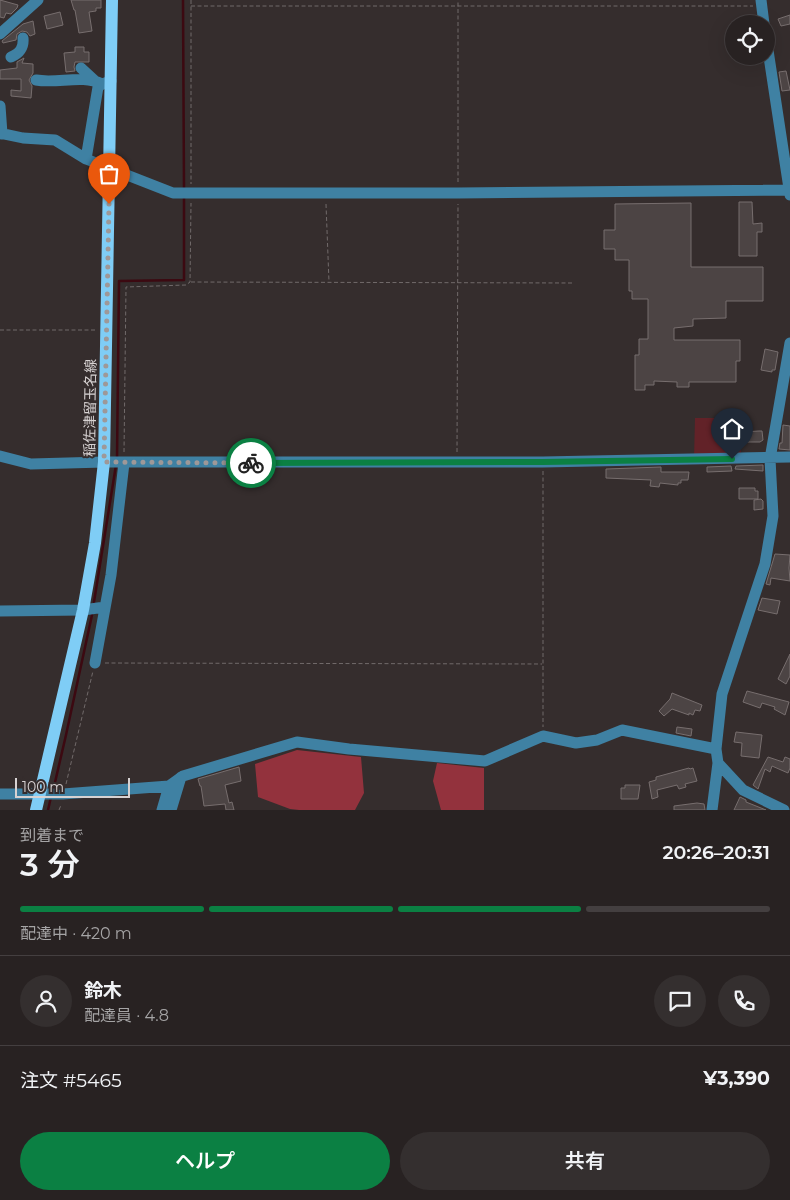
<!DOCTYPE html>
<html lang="ja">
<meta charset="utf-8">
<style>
:root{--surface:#282222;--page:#342f2f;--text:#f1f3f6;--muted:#a5a4a5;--line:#443f40;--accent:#0b8043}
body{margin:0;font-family:Montserrat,"Noto Sans JP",sans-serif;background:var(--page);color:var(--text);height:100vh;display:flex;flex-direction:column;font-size:19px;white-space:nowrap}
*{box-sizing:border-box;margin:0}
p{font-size:16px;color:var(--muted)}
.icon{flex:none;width:28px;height:28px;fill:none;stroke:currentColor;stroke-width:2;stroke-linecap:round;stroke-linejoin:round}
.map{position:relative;height:810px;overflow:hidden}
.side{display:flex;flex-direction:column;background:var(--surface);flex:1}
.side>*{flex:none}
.tools{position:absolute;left:725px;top:15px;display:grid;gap:10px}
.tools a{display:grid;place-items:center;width:50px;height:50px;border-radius:50%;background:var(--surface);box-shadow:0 5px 20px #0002,0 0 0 1px var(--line);font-size:25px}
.scale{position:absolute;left:15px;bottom:12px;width:115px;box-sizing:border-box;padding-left:5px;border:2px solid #d7d2d2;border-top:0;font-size:14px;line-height:18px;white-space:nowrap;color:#d7d2d2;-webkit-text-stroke:4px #352d2d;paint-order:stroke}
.pin{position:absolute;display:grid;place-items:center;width:42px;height:42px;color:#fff;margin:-51px -21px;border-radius:50% 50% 50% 0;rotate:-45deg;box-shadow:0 0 5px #0007}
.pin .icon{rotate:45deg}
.courier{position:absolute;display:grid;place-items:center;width:50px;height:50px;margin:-25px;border:4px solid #0b8043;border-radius:50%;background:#fff;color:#222;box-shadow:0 1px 6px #0007}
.overview em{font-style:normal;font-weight:600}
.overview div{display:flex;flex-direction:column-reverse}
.overview{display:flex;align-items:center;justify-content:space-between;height:85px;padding:0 20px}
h1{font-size:32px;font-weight:600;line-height:38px}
.bar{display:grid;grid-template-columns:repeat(4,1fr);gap:8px 5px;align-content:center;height:60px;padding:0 20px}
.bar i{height:6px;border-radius:4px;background:var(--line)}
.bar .current{background:var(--accent)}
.bar p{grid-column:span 4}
.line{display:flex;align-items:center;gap:12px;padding:0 20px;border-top:1px solid var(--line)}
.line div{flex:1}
.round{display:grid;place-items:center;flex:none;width:52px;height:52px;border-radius:26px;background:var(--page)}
.action{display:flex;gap:10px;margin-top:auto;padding:10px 20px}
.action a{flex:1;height:58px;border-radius:30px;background:var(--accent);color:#fff;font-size:20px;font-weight:600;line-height:58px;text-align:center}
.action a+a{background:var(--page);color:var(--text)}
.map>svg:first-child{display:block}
.green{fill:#622228}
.forest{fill:#93323d}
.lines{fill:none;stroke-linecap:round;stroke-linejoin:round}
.stream{stroke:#3c0911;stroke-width:2.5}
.building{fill:#4c4444;stroke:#776e6e}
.path{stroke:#716a6a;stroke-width:1;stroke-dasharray:4 2.5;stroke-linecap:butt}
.minor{stroke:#3f81a3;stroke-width:11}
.major{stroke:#7fcdf6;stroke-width:12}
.done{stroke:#9e9898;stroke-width:5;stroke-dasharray:0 9}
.route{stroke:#0b8043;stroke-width:6}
.labels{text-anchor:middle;stroke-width:4;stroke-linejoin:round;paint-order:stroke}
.street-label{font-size:14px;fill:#d7d2d2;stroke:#352d2d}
</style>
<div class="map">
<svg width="790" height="810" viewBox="0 0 790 810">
<rect width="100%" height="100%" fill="#352d2d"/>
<path class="green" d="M695,418H740L741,458L694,459Z"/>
<path class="forest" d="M297,750L361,757L364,793L355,810H299L290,809L258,797L255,764Z
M437,763L484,768V810H441L433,781Z"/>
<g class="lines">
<path class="stream" d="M183,0L184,188
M117,459L119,281L184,280V196
M94,602L116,465
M53,791L66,735L92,615
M48,810L51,797"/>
</g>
<path class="building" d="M0,0L18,5L17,8L11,14L6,13L4,18L0,17Z
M71,0H101V8H96V11L89,12L92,31L79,33L75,10H74Z
M60,12L63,25L47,29L44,16Z
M790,15V24L781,26L778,19Z
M33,21L35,34L30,36L27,32L22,31L17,34L16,40L3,43L2,41L23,24Z
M75,47H84V52H89V62H75L74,67L75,71L66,72L64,53L75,52Z
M24,58L22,63L33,64V73L29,80L32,86L31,98L11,96V90L21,91V79H0V70L17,68V62Z
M786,71L790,90L782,91L779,72Z
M739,202H752L753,224L762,223V232H757V256H739Z
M691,203V267H763V301H726V318L693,319V326L674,328V340H740V361H736V382H689V387H677V382L654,381V385H645V390H635V355H639V339H648V299H632V291H629V260H615V249H604V230H615V204Z
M765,349L778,352L775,370H772V372L761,370Z
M783,425L790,426V450L779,449L780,443H782Z
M759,431H762L763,440L760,442H744L743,432Z
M763,465V471L735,469L736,466Z
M731,466L732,471L707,472V467Z
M661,467V472H689L688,480H681V483H678V485L660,483L659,487L650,486L651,480L606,478V469Z
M739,488H755V491H758V499H739Z
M761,499L763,501V509L754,510V500Z
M775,554L790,555L789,568L790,581L771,578L770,585L766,584Z
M762,598L780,601L777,614L758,610Z
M790,654V676L786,684L778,679Z
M747,691L789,702L785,715L774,709L775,707L762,703L760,708L743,702Z
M672,693L702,705L700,711L695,710L693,715L689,713V715L672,709L664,716L659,711L670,699Z
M677,727L692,729L691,736L676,733Z
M736,732L762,735L759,758L741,756L742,743L734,742Z
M768,757L783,762L785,757L790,759V768L788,773L772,766L770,772L765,769L758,789L753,785Z
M239,767L241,781L225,785L229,803L232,802L234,810H226L225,804L204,806L201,786H200L198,779Z
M689,768L690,769L693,768L697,781L685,784L686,787L679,789L677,785L657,790L658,797L652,799L649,782L656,780V777Z
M625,785H640L638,799H621V788H625Z
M740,797L746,800V802L766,810H734Z
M697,803L704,804L705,810H674V806Z"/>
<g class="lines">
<path class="path" d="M191,0V184
M191,6H753
M458,182V0
M326,204L329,282
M191,282L573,283
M0,330H97
M124,452L126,287L186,285L190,282L191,203
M457,452L458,204
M543,471V727
M105,663L542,664
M66,784L93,671
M59,810L61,805"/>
<path class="minor" d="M761,0L764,24
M0,34L38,0
M766,37L790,195
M11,57C20,53 24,48 23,38
M81,68L94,80
M36,80C58,84 82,74 102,84
M0,106L2,134
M0,133L23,138L55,140L86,159L173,193H458L789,190
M86,159L98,87L102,84L111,81
M0,456L31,464L104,462H543L790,457
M0,611L83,610L105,607
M95,663L111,575L124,463
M718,763L743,790L784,810
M0,794H63L169,786L183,776L297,742L349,749L485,761L543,736L576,743L597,740L622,730L716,749
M162,810L169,786
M171,810L181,777
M712,810L718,763L716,749L722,694L765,564L773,516L770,459L790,343"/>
<path class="major" d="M36,810L83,610L95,543L104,462L112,0"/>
</g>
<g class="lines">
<path class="done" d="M109,204L104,462L251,463"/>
<path class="route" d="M251,463L543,462L732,459"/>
</g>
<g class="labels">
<g class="street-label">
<text transform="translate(90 408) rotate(-89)" y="5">稲佐津留玉名線</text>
</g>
</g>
</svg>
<div class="tools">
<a><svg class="icon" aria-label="locate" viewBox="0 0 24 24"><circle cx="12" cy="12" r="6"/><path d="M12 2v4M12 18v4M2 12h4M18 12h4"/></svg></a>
</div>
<div class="scale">100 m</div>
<div class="pin" style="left:109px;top:204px;background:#ea580c"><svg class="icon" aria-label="bag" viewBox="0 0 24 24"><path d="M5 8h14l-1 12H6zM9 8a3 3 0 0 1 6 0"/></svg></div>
<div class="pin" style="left:732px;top:459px;background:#1f2937"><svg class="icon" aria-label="home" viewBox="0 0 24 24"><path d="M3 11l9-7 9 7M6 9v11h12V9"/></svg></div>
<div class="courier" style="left:251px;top:463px"><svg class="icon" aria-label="bike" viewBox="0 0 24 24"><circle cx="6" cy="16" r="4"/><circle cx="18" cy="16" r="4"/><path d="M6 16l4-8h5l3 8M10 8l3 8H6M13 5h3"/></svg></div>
</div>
<section class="side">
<div class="overview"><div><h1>3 分</h1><p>到着まで</p></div><em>20:26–20:31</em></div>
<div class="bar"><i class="current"></i><i class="current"></i><i class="current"></i><i></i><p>配達中 · 420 m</p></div>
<div class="line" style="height:90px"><a class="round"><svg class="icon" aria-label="person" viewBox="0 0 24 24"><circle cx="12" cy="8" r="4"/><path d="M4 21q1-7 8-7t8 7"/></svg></a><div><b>鈴木</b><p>配達員 · 4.8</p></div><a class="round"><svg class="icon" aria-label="chat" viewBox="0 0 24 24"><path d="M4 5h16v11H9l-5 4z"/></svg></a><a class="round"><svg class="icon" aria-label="phone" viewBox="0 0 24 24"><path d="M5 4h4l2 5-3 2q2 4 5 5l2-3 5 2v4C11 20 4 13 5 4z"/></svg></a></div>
<div class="line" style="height:65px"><div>注文 #5465</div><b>¥3,390</b></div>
<div class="action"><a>ヘルプ</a><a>共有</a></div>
</section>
